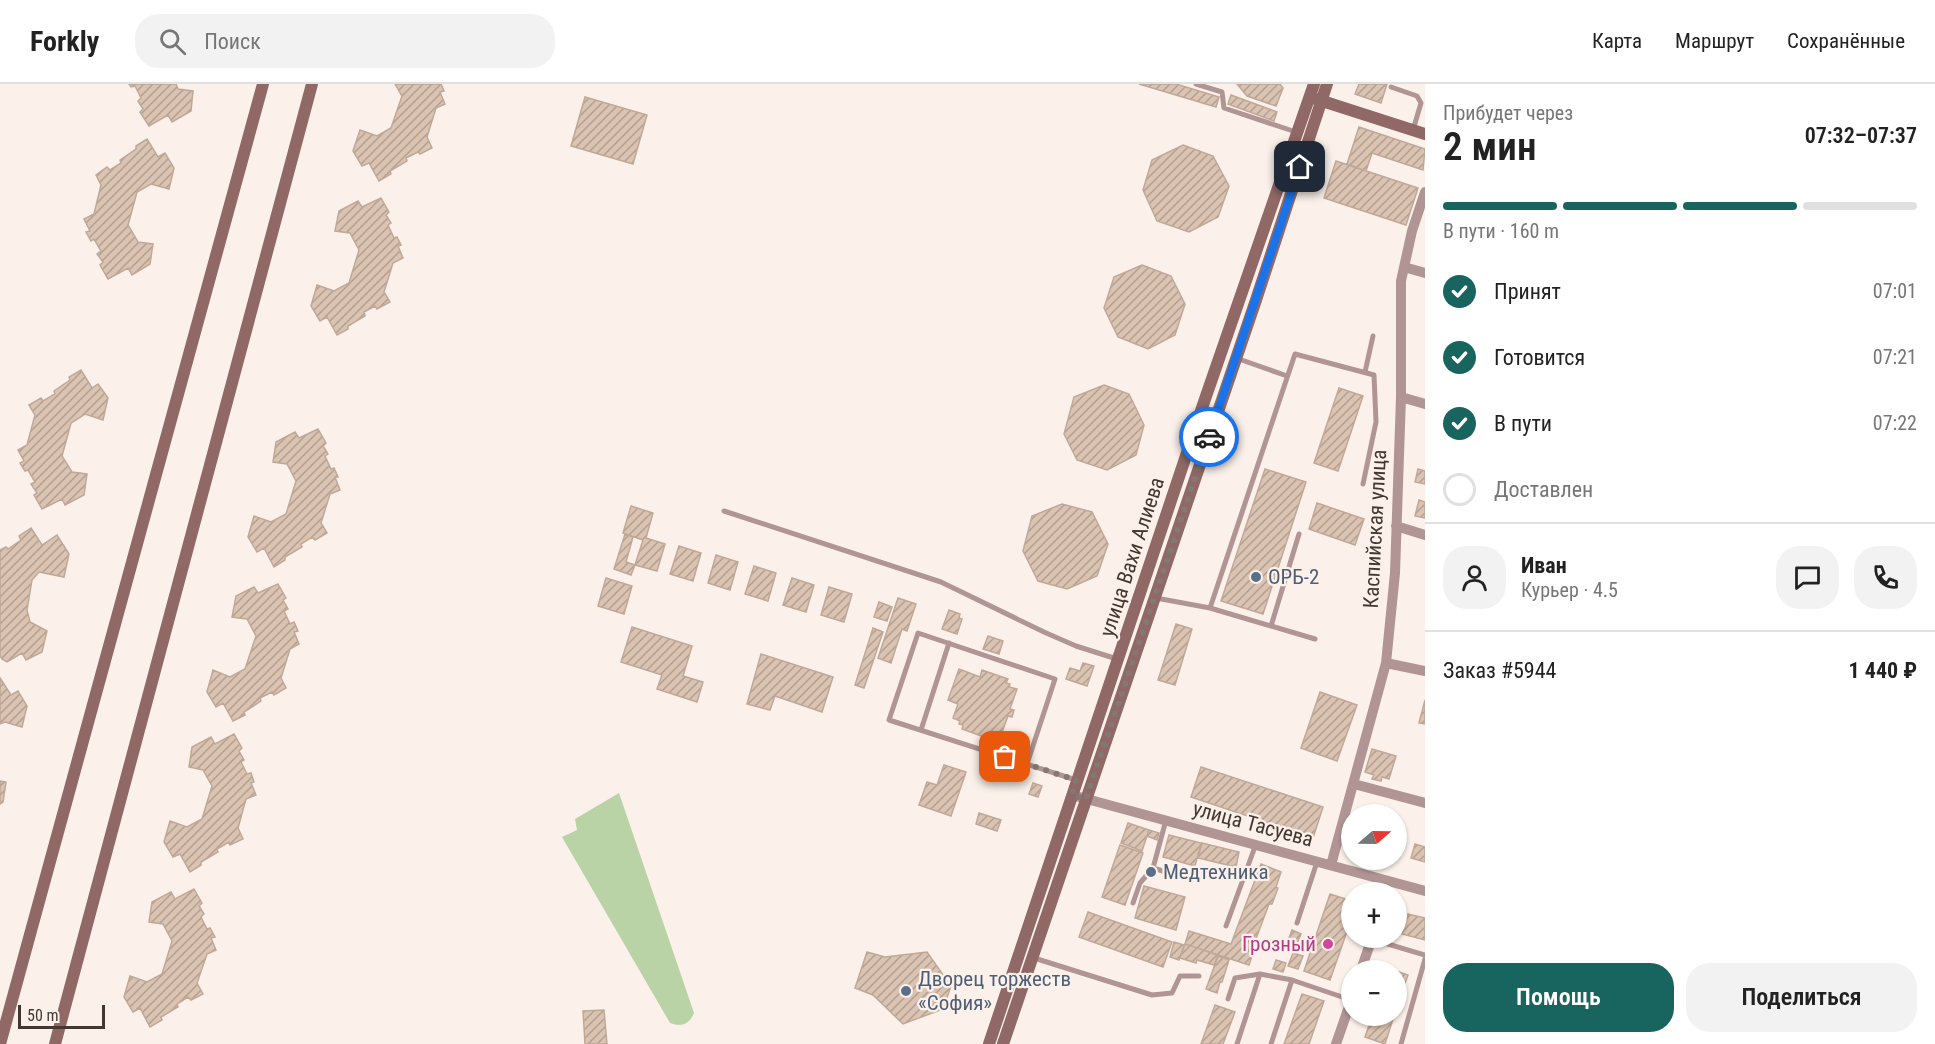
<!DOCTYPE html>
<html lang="ru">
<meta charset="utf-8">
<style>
:root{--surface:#fff;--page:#f2f2f2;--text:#222;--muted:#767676;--line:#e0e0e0;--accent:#18645e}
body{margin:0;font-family:"Roboto Condensed",sans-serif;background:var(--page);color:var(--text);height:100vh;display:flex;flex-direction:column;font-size:22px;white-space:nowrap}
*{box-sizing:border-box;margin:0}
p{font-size:20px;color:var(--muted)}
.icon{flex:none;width:33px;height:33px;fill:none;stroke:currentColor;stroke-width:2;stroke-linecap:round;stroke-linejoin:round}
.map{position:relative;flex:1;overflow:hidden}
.sheet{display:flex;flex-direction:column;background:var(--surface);width:510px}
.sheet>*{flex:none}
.needle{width:39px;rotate:70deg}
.buttons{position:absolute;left:1341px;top:720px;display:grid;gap:12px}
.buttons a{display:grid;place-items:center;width:66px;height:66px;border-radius:50%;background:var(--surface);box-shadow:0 2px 4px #0004;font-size:30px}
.scale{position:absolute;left:18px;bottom:15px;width:87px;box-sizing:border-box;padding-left:6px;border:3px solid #423831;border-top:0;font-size:16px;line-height:21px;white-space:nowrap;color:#423831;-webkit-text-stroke:4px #fbf1ea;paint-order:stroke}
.pin{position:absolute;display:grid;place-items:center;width:51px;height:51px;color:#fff;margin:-26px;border-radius:12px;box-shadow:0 3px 9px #0006}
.courier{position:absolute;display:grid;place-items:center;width:60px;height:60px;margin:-30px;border:4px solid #1a73e8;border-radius:50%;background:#fff;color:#222;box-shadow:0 2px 8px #0007}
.headline em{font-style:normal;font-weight:600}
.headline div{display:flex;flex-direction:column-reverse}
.headline{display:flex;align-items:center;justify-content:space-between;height:102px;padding:0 18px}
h1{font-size:39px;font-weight:600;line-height:45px}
.bar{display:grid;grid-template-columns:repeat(4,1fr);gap:9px 6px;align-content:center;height:72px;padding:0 18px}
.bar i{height:8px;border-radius:4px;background:var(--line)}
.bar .on{background:var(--accent)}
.bar p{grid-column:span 4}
.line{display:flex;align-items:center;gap:15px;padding:0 18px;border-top:2px solid var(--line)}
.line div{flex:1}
.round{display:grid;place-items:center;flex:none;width:63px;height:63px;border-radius:24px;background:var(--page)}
ol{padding:0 18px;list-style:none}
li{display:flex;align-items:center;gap:18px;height:66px}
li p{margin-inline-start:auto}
li .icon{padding:6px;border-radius:50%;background:var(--accent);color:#fff;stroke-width:4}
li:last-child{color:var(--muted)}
li i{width:33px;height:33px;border:3px solid var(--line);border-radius:50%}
.button{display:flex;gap:12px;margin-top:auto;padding:12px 18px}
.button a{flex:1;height:69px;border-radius:24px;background:var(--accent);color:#fff;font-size:24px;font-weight:600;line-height:69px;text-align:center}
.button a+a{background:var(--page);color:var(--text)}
header{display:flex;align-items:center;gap:36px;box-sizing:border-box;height:84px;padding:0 30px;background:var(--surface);border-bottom:2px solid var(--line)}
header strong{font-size:28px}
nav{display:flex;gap:33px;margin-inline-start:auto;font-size:21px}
.search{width:420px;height:54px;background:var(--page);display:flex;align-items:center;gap:15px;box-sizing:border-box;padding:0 21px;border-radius:24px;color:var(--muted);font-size:22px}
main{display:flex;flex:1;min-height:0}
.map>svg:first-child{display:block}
.green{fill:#b9d2a6}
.building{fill:url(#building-hatch);stroke:#c0a898;stroke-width:1.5}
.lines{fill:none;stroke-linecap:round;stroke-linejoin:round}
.lane{stroke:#b19594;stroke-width:5}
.street{stroke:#b19594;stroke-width:10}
.secondary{stroke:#906967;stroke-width:12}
.done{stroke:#837972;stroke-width:6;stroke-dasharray:0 10.8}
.route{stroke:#1a73e8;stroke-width:8}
.service-dot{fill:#5c6f8a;stroke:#fbf1ea;stroke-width:2}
.hotel-dot{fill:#d1479c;stroke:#fbf1ea;stroke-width:2}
.labels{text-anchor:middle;stroke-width:4.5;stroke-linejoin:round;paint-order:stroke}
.street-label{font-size:21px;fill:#423831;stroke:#fbf1ea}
.service-label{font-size:21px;fill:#4e5e75;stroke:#fbf1ea;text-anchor:start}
.hotel-label{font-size:21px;fill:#b23c85;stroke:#fbf1ea;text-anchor:end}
</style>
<header>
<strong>Forkly</strong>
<div class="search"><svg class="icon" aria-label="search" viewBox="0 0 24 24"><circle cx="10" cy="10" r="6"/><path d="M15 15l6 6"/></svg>Поиск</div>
<nav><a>Карта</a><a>Маршрут</a><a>Сохранённые</a></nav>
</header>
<main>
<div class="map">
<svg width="1425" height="960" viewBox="0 0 1425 960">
<defs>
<pattern id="building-hatch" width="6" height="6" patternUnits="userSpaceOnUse" patternTransform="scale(1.5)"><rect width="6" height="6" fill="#dbc3b1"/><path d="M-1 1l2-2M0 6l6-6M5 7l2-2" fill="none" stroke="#b39f91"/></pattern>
</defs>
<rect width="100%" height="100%" fill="#fbf1ea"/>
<path class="green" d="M619,709L694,929C689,941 681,943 670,939L562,753L577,746L575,735Z"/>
<path class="building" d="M129,0H176L178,5L193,7L191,27L172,38L168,31L149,42L140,28L143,25L138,17L141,14L135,2L131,3Z
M395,0H441L444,7L440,8L445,20L436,24L427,53L432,64L420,70L418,68L406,74L407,77L390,87L391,90L379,97L369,79L362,82L353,67L360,46L377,52L391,44L402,12Z
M1139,0H1176L1219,13L1216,23Z
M1237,0H1280L1283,4L1276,22L1247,12Z
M1359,0H1387L1381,19L1355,10Z
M1231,11L1277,28L1274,37L1228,20Z
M585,13L647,31L633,80L571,62Z
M1359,43L1425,65L1423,86L1372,69L1366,87L1347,80Z
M147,55L158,73L165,69L174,84L169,105L151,100L137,108L128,141L138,158L153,160L150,180L132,191L128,184L108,195L100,181L103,178L97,170L101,167L94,155L91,157L86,148L90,147L84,135L94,130L101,101L96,91L107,83L110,86L121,79L120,76L136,65V62Z
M1183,61L1213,72L1229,102L1218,133L1189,148L1157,137L1143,106L1152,76Z
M1336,77L1418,104L1406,141L1324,114Z
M381,114L389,128L386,131L391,139L388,141L394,154L397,153L401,161L398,162L403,174L393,179L384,208L390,218L377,225L375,222L364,228L365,232L348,242V245L337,251L327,233L320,237L311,222L317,201L334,207L349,199L359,166L350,149L335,147L339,127L358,117L362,123Z
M1142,181L1171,192L1185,220L1175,251L1148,265L1118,253L1104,224L1114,193Z
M81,286L92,304L98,300L108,314L103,336L85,330L71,339L62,372L72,388L87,390L84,411L65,421L62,415L42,425L34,411L37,409L31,400L35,398L28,386L25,387L20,379L24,377L18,366L27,361L35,331L29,321L41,314L43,317L55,310L54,307L70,296L69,293Z
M1104,301L1129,310L1144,341L1136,371L1107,386L1077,376L1064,350L1074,313Z
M1339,304L1363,312L1338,387L1314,379Z
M318,345L326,359L323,362L328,370L325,372L331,385L334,384L338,393H335L340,406L330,410L321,439L327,449L315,456L312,453L301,460L302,463L285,473V476L274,483L264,464L257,468L248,453L254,432L271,438L286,430L296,397L287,380L273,378L276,358L295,348L299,354Z
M1265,385L1306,398L1263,530L1221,517Z
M1418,385L1425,387V400L1415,398Z
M1419,416L1425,418V434L1415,432Z
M1317,419L1364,435L1355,461L1309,445Z
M1062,420L1092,428L1108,460L1097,492L1067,505L1038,497L1023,467L1032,432Z
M631,422L653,429L646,454L665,460L657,487L635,481L643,456L623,449Z
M31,444L42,461L57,451L69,470L64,493L39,488L32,496L27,526L30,538L47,547L42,568L26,576L22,569L7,578L2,575L0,572V466L6,463L8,465L21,456L19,452Z
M625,450L633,453L626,478L635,481L631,491L614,485Z
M679,462L701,469L693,497L670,490Z
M716,471L738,478L730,506L708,499Z
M754,482L776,489L768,517L745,510Z
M606,494L632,502L624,530L598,522Z
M792,494L814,501L806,528L783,521Z
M278,500L286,514L283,516L288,525L284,527L290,540L294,538L298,547L294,548L299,560L290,565L281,594L286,604L274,611L272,608L260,614L261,617L244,628L245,631L233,637L223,619L216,623L207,608L213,586L230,593L245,585L256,552L247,535L232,533L236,512L254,503L258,509Z
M829,503L852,510L844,538L821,531Z
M898,514L916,520L907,547L902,545L891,579L878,574Z
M879,518L892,523L887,537L874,533Z
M949,526L960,530L959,534L962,535L957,550L942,545Z
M1176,540L1192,545L1175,601L1158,596Z
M632,543L692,562L683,592L703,598L697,618L657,605L662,591L621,578Z
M873,544L883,548L864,604L855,601Z
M988,552L1003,557L999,570L983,565Z
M761,570L833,593L822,628L775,612L770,626L747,620Z
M1083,579L1094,582L1087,602L1066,595L1070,584L1080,587Z
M959,585L980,593L982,586L1008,595L1006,599L1010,600L1009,603L1017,605L1010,625L1014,626L1012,633L1008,632L1001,651L993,648L992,651L989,650L987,654L962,645L963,641L959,640L960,637L953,634L958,620L948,616Z
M0,594L11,611L18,607L27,622L22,643L5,638L0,640Z
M1320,608L1357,621L1337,677L1301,664Z
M1425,616V640L1419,639Z
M234,650L242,664L239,667L244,676L241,678L247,690L251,689L254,698L251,699L256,711L246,715L238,744L243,755L230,761L229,758L217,765L218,768L201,778V781L190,788L180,770L173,773L164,758L170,737L187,743L202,735L212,702L203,686L189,683L192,663L211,653L215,660Z
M1372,665L1396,672L1389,695L1382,693L1381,697L1372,695L1374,691L1365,688Z
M944,681L966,688L951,732L919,721L927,698L937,701Z
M1201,683L1323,723L1313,754L1191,713Z
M0,697L6,698L3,718L0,720Z
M1033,699L1042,702L1038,713L1029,710Z
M979,729L1001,736L997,747L976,740Z
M1128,739L1149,746L1142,767L1121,759Z
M1149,746L1159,749L1157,756L1147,752Z
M1169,751L1201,759L1195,782L1163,773Z
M1202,759L1239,768L1236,783L1198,774Z
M1415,760L1425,763V778L1411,774Z
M1120,761L1143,769L1125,821L1102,813Z
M1261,780L1281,788L1276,803L1278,804L1272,820H1269L1251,868L1253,869L1249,881L1185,860L1189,847L1231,860Z
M1144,802L1185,813L1176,846L1135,834Z
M194,805L202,819L199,822L204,830L201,833L207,845L210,844L215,853L211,854L216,866L207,870L197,899L203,910L191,916L188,913L177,920L178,923L161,933L162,936L150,943L140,924L133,928L124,913L130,892L147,898L162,890L172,857L163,840L149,838L152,818L171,808L175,815Z
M1330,810L1352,817V833L1330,896L1304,887Z
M1088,828L1172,858L1163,883L1079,853Z
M1408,830L1425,834V856L1402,850Z
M1292,846L1301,850L1295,865L1286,862Z
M1174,858L1184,861L1179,876L1170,873Z
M1185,860L1218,871L1214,881L1197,876L1196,879L1180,874Z
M867,868L885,873L927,868L951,902L943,925L903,940L873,911L855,904Z
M1293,869L1303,872L1298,885L1288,882Z
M1218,872L1229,876L1222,898H1220L1217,909L1206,905Z
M1276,876L1286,879L1283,888L1273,885Z
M1396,887L1408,891L1396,925Z
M1302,910L1324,917L1309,960H1284Z
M1215,921L1235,928L1223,960H1201Z
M604,926L607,960H585L583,927Z
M1372,932H1394L1385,960L1365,953Z"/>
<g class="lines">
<path class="lane" d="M1196,0L1222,8L1224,24L1296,48
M1391,3L1417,12L1421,19L1413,46
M1236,274L1287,292
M1365,288L1373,252
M724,427L941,498L1044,548L1076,562L1117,575
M1156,514L1210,524L1315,555
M1210,524L1295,270L1374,291L1376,338L1363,400
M1271,542L1299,450
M921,646L949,559
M1027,680L1055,595L918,549L889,636L1076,696
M1153,784L1176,791
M1133,819L1140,799L1153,784L1166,736
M1297,839L1317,778
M1226,842L1256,760
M1371,855L1425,871
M1034,874L1152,911L1172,909L1180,892H1199
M1228,915L1235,894L1260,890L1292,896
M1237,960L1260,890
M1271,960L1292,896L1351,916
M1401,960L1425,875"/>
<path class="street" d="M1404,183L1425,189
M1401,313L1425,320
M1396,442L1425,451
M1386,579L1425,587
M1354,700L1425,719
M1072,711L1425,807
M1331,781L1386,579L1395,489L1401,313V197L1412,147L1425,108
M1361,886L1372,854
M1336,960L1352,914"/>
<path class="secondary" d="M1316,15L1425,50
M0,960L263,0
M55,960L312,0
M989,960L1204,318L1314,0
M1003,960L1256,216L1327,0"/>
</g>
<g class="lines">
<path class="done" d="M1005,673L1076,696L1072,711L1086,715L1209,353"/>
<path class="route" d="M1209,353L1300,83"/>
</g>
<g class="service-dot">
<circle cx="1256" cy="493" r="6"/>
<circle cx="1151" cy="788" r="6"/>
<circle cx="906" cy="907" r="6"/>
</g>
<circle class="hotel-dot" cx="1328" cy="860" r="6"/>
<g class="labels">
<g class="street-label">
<text transform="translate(1375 445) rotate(-87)" y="7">Каспийская улица</text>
<text transform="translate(1132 473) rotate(-72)" y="7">улица Вахи Алиева</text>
<text transform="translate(1253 740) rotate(15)" y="7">улица Тасуева</text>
</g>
<g class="service-label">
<text x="1268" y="500">ОРБ-2</text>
<text x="1163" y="795">Медтехника</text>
<text x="918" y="902">Дворец торжеств<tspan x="918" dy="24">«София»</tspan></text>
</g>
<g class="hotel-label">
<text x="1316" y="867">Грозный</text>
</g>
</g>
</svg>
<div class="buttons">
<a><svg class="needle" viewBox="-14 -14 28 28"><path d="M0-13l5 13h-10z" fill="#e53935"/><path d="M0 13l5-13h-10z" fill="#767676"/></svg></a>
<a>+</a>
<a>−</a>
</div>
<div class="scale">50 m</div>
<div class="pin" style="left:1005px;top:673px;background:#ea580c"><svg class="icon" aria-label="bag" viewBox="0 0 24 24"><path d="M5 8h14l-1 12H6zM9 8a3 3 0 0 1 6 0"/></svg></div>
<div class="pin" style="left:1300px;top:83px;background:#1f2937"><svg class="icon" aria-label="home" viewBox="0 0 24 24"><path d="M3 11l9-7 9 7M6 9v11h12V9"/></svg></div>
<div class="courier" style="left:1209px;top:353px"><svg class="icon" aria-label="car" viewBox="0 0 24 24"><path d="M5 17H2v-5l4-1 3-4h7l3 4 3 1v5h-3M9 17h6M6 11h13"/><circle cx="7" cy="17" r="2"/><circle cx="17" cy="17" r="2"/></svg></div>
</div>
<section class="sheet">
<div class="headline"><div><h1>2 мин</h1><p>Прибудет через</p></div><em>07:32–07:37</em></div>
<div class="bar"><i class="on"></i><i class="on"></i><i class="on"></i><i></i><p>В пути · 160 m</p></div>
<ol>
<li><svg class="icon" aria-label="check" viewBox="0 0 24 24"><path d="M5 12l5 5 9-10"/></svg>Принят<p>07:01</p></li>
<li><svg class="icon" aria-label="check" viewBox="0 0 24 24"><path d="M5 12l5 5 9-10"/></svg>Готовится<p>07:21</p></li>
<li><svg class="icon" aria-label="check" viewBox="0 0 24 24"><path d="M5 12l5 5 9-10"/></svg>В пути<p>07:22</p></li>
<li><i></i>Доставлен</li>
</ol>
<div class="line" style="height:108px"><a class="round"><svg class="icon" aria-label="person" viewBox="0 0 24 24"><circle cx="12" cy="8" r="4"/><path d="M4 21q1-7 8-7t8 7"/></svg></a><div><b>Иван</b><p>Курьер · 4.5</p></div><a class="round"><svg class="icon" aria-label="chat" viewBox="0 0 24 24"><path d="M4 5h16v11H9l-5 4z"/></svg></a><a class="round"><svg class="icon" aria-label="phone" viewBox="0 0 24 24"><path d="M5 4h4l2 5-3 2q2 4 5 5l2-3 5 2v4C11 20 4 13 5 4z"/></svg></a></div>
<div class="line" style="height:78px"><div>Заказ #5944</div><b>1 440 ₽</b></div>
<div class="button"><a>Помощь</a><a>Поделиться</a></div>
</section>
</main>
